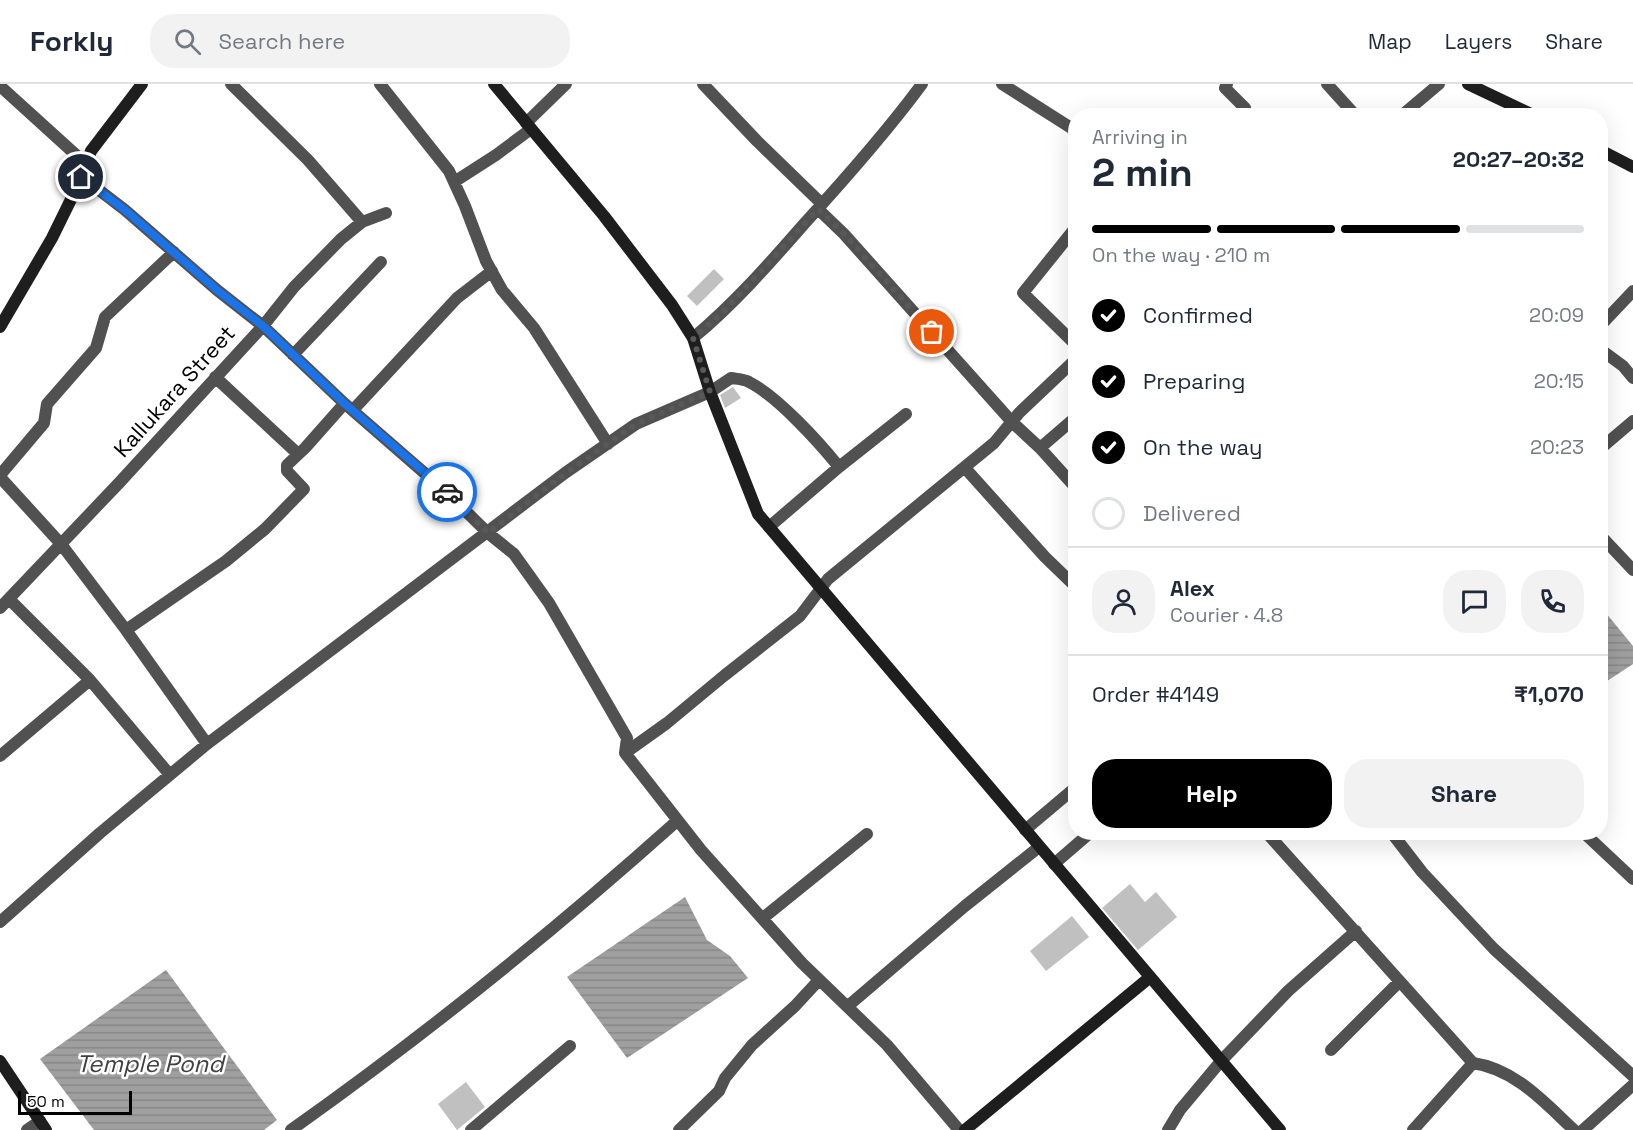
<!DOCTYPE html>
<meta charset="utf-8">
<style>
:root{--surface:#fff;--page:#f2f2f3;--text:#1f2937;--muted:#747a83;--line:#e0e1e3;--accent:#000}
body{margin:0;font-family:"Space Grotesk",sans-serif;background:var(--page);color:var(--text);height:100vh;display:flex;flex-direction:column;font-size:22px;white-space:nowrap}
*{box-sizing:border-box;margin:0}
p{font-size:20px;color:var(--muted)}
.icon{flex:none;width:33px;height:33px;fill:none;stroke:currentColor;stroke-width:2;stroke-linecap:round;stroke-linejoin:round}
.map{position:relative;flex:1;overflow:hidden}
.details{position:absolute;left:1068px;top:24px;width:540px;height:732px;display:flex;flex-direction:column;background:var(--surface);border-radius:24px;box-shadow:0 6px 24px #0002}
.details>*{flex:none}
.scale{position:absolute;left:18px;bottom:15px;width:114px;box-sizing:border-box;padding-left:6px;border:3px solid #000;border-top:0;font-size:16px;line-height:21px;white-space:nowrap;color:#000;-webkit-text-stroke:4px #fff;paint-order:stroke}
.pin{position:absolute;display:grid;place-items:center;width:51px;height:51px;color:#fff;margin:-26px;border:3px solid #fff;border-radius:50%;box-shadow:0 2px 6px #0007}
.courier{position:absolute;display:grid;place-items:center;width:60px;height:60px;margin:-30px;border:4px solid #1a73e8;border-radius:50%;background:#fff;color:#222;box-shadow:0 2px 8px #0007}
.summary em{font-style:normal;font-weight:800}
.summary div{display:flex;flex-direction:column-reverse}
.summary{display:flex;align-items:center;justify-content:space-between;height:102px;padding:0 24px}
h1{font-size:39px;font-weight:800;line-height:45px}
.bar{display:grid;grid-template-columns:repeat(4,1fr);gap:9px 6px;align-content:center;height:72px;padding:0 24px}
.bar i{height:8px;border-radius:4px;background:var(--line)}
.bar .current{background:var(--accent)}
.bar p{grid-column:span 4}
.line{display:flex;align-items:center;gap:15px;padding:0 24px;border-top:2px solid var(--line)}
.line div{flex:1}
.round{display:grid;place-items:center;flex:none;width:63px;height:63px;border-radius:24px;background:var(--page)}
ol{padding:0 24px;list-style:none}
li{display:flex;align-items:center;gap:18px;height:66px}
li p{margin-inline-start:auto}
li .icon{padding:6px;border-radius:50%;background:var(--accent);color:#fff;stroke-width:4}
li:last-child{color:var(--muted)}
li i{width:33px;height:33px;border:3px solid var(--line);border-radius:50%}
.cta{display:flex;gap:12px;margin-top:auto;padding:12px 24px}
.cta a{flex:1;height:69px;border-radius:24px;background:var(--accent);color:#fff;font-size:24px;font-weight:800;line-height:69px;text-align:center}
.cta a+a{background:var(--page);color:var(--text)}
header{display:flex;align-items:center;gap:36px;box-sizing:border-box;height:84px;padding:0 30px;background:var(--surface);border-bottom:2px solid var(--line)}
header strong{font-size:28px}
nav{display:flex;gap:33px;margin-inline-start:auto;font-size:21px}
.search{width:420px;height:54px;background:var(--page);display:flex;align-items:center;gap:15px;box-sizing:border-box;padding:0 21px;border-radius:24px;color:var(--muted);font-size:22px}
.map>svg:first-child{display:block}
.water{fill:url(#water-rules)}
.building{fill:#c0c0c0}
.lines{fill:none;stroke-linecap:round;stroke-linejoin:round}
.street{stroke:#515151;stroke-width:12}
.secondary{stroke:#1e1e1e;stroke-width:12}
.done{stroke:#595959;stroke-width:6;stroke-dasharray:0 10.8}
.route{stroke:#1a73e8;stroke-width:8}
.labels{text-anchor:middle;stroke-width:5;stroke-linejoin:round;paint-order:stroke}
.street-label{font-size:22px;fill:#000;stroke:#fff}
.water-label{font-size:24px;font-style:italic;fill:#404040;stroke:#fff}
</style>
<header>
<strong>Forkly</strong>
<div class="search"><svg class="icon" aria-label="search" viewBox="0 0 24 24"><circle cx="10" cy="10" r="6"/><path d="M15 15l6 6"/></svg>Search here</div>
<nav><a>Map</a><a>Layers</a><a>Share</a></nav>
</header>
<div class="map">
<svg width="1633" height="1046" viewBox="0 0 1633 1046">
<defs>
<pattern id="water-rules" width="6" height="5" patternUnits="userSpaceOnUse" patternTransform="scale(1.5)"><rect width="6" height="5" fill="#9f9f9f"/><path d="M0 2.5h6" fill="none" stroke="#878787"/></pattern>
</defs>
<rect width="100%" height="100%" fill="#fff"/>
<path class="water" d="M1601,523L1633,562V580L1601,601Z
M685,813L707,856L730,872L748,894L627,974L567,893Z
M166,886L277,1036L264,1046H94L40,975Z"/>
<path class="building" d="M714,185L724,195L697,222L687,212Z
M733,303L741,314L725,324L720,311Z
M1130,800L1145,818L1156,808L1177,833L1138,866L1102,824Z
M1072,832L1089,853L1046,887L1030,867Z
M466,998L485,1023L457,1046L438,1020Z"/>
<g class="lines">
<path class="street" d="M231,0L308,76L362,138
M380,0L449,87L465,122L486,177L502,206L534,244L608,360
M703,0L757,57L822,120
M1002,0L1076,47
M1227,0L1225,4L1245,24L1241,32
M1327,0L1356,32
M0,2L86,80
M1401,32L1439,0
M526,39L566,0
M82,93L125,126L217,206L263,242L344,319L444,406L488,449L514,470L549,519L627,654L625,669L701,766L802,879L887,961L959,1046
M454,98L496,71L531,45
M818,125L844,150L1012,338L1040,364L1076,404
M1076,143L1023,209L1076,261
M1600,242L1633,207
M693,254C734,220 769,180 804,140C845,95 886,49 922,0
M1600,265L1623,282L1633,294
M293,271L381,178
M215,293L297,369
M353,326L457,214L492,187
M1040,364L1076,333
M1600,365L1633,337
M965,384L1045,473L1076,503
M0,391L44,339L47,320L96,264L105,233L174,168
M0,393L61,460L126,546L207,660
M769,443L839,383L906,330
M1600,451L1633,486
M9,515L90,596L170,691
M0,524L119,399L263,242L294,203L341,155L362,138L386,129
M126,546L226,477L265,445L304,405L287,387V381L305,364L344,320
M625,669L667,639L725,591L800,532L828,495L994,359L1019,329L1076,275
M0,672L90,596
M1025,746L1076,703
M1266,748L1473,979
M1391,748L1422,788L1494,865L1633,992
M1583,748L1633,795
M1054,780L1091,748
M763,834L867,750
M0,838L100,749L207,660L565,389L636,340L710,308L731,294C737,295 744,295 749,298C777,312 819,358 839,383
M848,922L965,822L1039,763
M1331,966L1399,898
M27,1046L40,1037
M291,1046C425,951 554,847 677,737
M471,1046L570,962
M679,1046L719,1007L725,994L752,961L795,922L819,896
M1168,1046L1180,1026L1221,977L1288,907L1356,847
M1413,1046L1473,979C1515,985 1544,1018 1574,1046
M1583,1046L1633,1001"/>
<path class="secondary" d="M494,0L604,132L672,221L693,254L710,308L758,430L1280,1046
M1468,0L1535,32
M1600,66L1633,83
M0,243L52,154L82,93L91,67L142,0
M0,977L46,1046
M965,1046L1149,894"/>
</g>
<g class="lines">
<path class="done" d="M447,408L488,449L566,389L636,340L710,308L693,254L723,228L818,125L844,150L932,248"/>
<path class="route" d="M81,93L125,126L217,206L263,242L344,319L447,408"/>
</g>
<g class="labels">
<g class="street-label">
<text transform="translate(174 307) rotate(-48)" y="8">Kallukara Street</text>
</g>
<g class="water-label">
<text x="150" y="988">Temple Pond</text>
</g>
</g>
</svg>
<div class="scale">50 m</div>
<div class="pin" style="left:932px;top:248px;background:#ea580c"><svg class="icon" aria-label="bag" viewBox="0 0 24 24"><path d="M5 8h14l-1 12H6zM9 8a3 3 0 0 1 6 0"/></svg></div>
<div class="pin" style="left:81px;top:93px;background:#1f2937"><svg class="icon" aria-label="home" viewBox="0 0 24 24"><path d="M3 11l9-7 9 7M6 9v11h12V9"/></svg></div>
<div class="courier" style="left:447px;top:408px"><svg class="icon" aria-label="car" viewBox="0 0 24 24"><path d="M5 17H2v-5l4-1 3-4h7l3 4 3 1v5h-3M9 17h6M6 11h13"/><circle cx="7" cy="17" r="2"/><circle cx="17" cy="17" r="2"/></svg></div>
<section class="details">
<div class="summary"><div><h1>2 min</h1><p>Arriving in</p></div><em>20:27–20:32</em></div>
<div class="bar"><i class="current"></i><i class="current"></i><i class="current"></i><i></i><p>On the way · 210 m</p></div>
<ol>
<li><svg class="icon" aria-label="check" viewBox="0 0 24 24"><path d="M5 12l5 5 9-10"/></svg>Confirmed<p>20:09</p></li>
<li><svg class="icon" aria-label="check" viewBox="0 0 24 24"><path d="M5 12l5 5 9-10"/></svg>Preparing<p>20:15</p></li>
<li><svg class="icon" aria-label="check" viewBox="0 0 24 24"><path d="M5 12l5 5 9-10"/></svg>On the way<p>20:23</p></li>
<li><i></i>Delivered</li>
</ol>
<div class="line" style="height:108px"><a class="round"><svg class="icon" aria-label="person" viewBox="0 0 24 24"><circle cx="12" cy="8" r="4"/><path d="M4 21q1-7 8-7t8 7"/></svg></a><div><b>Alex</b><p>Courier · 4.8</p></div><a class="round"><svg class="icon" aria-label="chat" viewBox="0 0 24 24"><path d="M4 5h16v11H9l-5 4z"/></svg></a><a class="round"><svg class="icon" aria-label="phone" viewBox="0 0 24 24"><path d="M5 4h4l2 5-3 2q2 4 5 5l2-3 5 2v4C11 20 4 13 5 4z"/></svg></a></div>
<div class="line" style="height:78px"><div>Order #4149</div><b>₹1,070</b></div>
<div class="cta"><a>Help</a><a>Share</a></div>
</section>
</div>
